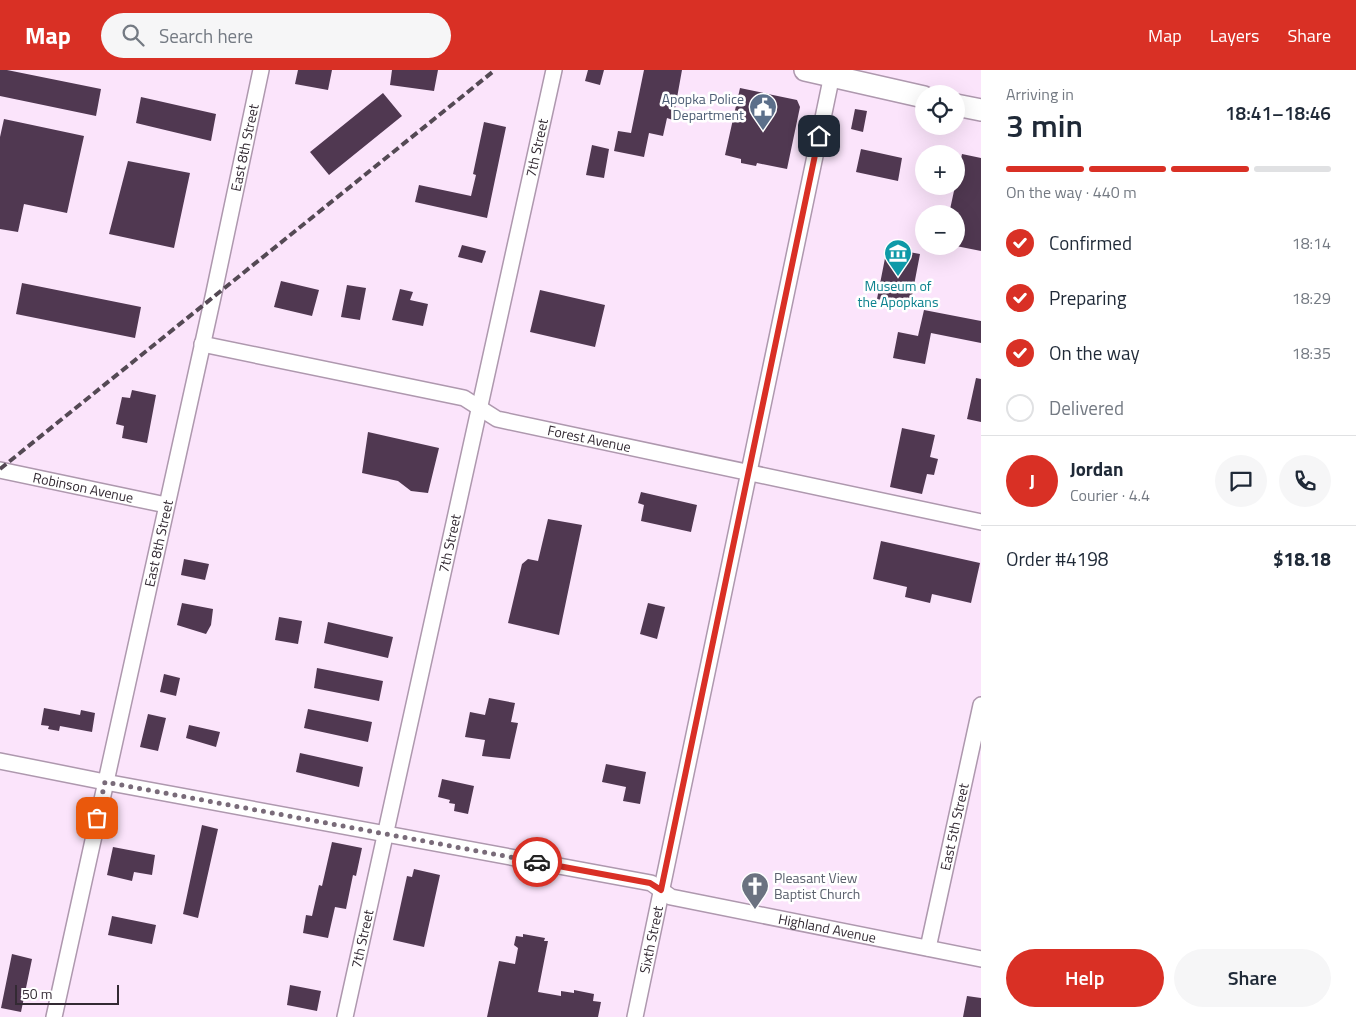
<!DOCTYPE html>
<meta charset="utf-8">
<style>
:root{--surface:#fff;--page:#f6f6f7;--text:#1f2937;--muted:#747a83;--line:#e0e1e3;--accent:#d93025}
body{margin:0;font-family:"Titillium Web",sans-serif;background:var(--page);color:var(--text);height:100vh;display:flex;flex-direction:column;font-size:19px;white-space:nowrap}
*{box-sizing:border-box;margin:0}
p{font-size:16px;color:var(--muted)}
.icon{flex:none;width:28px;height:28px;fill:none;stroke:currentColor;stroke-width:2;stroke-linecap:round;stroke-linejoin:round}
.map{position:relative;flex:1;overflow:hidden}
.side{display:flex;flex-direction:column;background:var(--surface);width:375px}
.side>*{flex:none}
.buttons{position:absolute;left:915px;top:15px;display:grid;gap:10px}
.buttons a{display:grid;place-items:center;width:50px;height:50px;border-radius:50%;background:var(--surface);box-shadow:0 5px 20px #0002;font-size:25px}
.scale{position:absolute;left:15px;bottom:12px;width:104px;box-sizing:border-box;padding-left:5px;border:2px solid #332a33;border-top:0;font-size:14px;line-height:18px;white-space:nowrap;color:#332a33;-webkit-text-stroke:4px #fff;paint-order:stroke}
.pin{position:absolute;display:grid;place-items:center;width:42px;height:42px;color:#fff;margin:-21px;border-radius:10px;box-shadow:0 2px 8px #0006}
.courier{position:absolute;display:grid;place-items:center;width:50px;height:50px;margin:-25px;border:4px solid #d93025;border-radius:50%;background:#fff;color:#222;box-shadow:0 1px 6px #0007}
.overview em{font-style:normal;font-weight:600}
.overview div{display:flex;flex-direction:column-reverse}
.overview{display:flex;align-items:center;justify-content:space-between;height:85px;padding:0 25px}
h1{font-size:32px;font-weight:600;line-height:38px}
.bar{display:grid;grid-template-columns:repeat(4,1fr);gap:8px 5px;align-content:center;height:60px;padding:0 25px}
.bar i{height:6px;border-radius:4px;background:var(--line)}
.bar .on{background:var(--accent)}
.bar p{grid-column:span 4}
.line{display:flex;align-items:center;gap:12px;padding:0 25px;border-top:1px solid var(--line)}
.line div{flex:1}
.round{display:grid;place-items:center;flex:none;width:52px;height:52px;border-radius:26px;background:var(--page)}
ol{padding:0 25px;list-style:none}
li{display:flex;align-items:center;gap:15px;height:55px}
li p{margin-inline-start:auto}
li .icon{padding:5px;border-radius:50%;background:var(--accent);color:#fff;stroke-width:4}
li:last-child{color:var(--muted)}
li i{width:28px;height:28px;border:2px solid var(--line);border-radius:50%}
.primary-button{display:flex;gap:10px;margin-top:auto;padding:10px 25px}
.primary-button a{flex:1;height:58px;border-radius:30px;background:var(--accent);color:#fff;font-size:20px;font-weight:600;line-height:58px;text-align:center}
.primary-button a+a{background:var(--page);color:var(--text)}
header{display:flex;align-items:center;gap:30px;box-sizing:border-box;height:70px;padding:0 25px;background:var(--accent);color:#fff}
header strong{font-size:24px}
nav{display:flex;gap:28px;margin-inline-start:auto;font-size:18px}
.search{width:350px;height:45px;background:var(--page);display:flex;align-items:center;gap:12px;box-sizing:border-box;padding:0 18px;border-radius:28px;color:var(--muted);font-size:19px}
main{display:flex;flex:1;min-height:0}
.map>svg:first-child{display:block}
.building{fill:#503851}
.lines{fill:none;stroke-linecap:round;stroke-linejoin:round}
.minor-casing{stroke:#ae98ae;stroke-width:18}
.secondary-casing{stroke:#ae98ae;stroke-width:24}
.minor{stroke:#fff;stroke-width:15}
.secondary{stroke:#fff;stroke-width:21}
.rail{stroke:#544954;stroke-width:4;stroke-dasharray:8 4;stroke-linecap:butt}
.done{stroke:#796b79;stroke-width:5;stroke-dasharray:0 9}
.route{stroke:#d93025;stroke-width:6}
.labels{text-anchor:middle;stroke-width:5;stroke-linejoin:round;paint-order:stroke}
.service-label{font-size:14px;fill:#4e5e75;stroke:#fff;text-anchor:end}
.street-label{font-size:14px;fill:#332a33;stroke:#fff}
.culture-label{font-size:14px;fill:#0d838f;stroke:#fff}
.worship-label{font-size:14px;fill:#5b616d;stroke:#fff;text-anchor:start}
</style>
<header>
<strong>Map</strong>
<div class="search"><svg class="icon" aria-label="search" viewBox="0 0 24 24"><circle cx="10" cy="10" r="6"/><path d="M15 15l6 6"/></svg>Search here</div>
<nav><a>Map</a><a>Layers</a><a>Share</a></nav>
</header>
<main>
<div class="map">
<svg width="981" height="947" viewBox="0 0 981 947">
<rect width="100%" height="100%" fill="#fbe4fb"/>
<path class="building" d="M0,0H7L101,19L96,46L0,26Z
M298,0H332L328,20L295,14Z
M392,0H438L434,21L390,15Z
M588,0H604L600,15L585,11Z
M644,0H682L673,50L667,48L663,66L649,63L644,87L614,81L618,61L631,63Z
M740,18L797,30L800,37L787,99L757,93L756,96L741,93V89L725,85Z
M383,23L402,46L329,105L310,82Z
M141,27L216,44L211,71L136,53Z
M855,39L867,41L863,62L851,59Z
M4,49L84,66L67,143L24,134L18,162L0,159V67Z
M484,52L506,57L487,148L415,132L419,115L471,126L476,105L473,104Z
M592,75L609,79L604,108L586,105Z
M861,79L902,88L898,111L856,102Z
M962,84L981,88V181L956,176V144H949Z
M128,91L190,103L174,178L109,164Z
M462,175L486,181L482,193L458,187Z
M887,178L920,184L910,236L877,229Z
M281,211L319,220L312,246L274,237Z
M22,213L141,237L135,268L16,244Z
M347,215L366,218L360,250L341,247Z
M400,219L413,222L410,230L428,234L423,256L392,250Z
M540,220L605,235L595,277L530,262Z
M924,240L981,251V273L931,263L925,294L893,288L898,262L918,266Z
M976,308L981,309V352L967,349Z
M132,320L156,325L147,373L122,368L124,356L116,354L122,327L130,328Z
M902,358L935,365L930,387L938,389L934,405L927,404L922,424L890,417Z
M368,362L439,378L428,423L411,421L398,411L362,403Z
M641,422L697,435L691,462L641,451L644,435L638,433Z
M548,449L582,455L559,565L508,553L522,494L528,489L538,491Z
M881,471L980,493L971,533L932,524L930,533L905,527L907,517L873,509Z
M184,489L209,494L205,510L181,505Z
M182,533L213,539L211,555L206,564L177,555Z
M648,533L665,537L657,569L640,564Z
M279,547L302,551L298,574L275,570Z
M328,552L393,567L388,588L324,573Z
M317,598L383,611L379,631L314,618Z
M164,604L180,608L176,626L160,622Z
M489,628L515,633L511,652L518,653L510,689L482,686L485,670L465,667L470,642L485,645Z
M44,638L80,645L81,640L95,643L92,662L60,656L59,661L48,659L49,656L41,655Z
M308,639L372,652L368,672L304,658Z
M148,644L166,648L158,681L140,677Z
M189,655L220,662L216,677L186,668Z
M300,683L363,697L359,717L296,702Z
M606,694L646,702L640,734L623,731L626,717L602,712Z
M442,709L474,716L468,744L454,741L455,734L449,733L450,730L438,727Z
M202,755L218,759L198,848L183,844Z
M332,772L362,778L356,806L353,805L346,839L335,837L328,868L303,863L306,845L312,846L319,815L322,816Z
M113,777L155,785L152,805L134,802L132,811L107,805Z
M414,799L440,805L424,877L393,870L407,806L412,807Z
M112,846L156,855L152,874L108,865Z
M523,864L545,868L544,871H548L538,922L561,926V921L574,923V920L594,924L593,931L601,932L598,947H487L499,891L515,894L518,878L514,875L516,866L523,867Z
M12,884L32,889L21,942L1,938Z
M290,915L321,921L317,941L287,935Z
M967,926L981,928V947H963Z"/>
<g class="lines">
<g class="minor-casing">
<g id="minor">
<path id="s1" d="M202,274L464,328L497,349L981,452"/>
<path id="s2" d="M0,400L166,435"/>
<path id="s3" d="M0,691L105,712L651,813L671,827L981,889"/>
<path id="s4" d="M928,878L981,635"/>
<path id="s5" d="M54,947L213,227L261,0"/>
<path id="s6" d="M345,947L554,0"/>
<path id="s7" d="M635,947L833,0"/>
</g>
</g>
<g class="secondary-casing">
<path id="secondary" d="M805,0L924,27
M956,35L981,40"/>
</g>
<use href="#minor" class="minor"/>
<use href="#secondary" class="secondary"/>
<path class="rail" d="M0,399L495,0"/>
</g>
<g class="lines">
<path class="done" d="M97,748L105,712L537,792"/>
<path class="route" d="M537,792L650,813L661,820L819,66"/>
</g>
<defs>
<g id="civic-pin" transform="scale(1.4375)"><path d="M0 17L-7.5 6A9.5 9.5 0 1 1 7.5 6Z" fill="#5c6f8a" stroke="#fff"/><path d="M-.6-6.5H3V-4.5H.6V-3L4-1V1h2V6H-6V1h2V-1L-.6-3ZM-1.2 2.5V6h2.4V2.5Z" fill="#fff"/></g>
<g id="museum-pin" transform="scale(1.4375)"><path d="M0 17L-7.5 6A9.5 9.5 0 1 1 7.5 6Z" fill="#0f9aa8" stroke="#fff"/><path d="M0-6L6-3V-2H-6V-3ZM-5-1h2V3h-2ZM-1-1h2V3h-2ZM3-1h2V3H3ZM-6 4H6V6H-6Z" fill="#fff"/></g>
<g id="church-pin" transform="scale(1.4375)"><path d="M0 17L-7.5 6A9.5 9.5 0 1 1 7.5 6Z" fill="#6b7280" stroke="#fff"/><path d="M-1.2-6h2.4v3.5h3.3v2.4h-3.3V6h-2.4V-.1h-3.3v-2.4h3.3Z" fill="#fff"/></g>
</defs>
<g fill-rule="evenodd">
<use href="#civic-pin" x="763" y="37"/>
<use href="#museum-pin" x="898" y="183"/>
<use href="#church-pin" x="755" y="816"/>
</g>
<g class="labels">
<g class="service-label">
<text x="744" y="34">Apopka Police<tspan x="744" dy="16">Department</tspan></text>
</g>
<g class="street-label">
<text dy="5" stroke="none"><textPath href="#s5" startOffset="890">East 8th Street</textPath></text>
<text dy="5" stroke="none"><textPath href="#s6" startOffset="890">7th Street</textPath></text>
<text dy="5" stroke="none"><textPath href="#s1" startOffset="401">Forest Avenue</textPath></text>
<text dy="5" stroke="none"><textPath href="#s2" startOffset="85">Robinson Avenue</textPath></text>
<text dy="5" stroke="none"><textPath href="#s5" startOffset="485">East 8th Street</textPath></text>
<text dy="5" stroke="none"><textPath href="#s6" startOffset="485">7th Street</textPath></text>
<text dy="5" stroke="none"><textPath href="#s4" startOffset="124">East 5th Street</textPath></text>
<text dy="5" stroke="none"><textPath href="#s3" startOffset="846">Highland Avenue</textPath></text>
<text dy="5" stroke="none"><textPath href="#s6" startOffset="80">7th Street</textPath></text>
<text dy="5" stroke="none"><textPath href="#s7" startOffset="79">Sixth Street</textPath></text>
</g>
<g class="culture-label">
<text x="898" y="221">Museum of<tspan x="898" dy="16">the Apopkans</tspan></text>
</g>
<g class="worship-label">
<text x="774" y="813">Pleasant View<tspan x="774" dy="16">Baptist Church</tspan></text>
</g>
</g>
</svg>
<div class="buttons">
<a><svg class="icon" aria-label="locate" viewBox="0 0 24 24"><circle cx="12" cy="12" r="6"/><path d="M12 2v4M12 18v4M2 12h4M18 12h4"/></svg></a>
<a>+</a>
<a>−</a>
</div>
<div class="scale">50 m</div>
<div class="pin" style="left:97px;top:748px;background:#ea580c"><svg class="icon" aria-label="bag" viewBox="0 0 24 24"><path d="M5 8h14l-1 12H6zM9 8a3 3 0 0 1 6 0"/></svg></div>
<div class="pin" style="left:819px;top:66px;background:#1f2937"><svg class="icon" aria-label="home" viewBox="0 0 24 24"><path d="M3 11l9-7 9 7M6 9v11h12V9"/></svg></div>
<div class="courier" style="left:537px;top:792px"><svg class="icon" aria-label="car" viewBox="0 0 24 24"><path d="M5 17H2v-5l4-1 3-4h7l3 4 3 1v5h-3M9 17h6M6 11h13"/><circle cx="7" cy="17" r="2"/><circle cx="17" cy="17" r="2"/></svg></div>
</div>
<section class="side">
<div class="overview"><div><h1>3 min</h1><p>Arriving in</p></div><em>18:41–18:46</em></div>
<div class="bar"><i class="on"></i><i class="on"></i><i class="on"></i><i></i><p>On the way · 440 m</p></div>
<ol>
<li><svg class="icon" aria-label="check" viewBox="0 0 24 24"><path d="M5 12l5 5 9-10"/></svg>Confirmed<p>18:14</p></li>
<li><svg class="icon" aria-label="check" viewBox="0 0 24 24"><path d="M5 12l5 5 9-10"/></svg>Preparing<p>18:29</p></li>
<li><svg class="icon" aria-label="check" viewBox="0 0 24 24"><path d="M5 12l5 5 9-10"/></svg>On the way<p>18:35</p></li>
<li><i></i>Delivered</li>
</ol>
<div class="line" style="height:90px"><b class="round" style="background:var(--accent);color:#fff">J</b><div><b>Jordan</b><p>Courier · 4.4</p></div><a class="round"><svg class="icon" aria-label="chat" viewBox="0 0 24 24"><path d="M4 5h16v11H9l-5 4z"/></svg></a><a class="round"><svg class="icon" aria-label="phone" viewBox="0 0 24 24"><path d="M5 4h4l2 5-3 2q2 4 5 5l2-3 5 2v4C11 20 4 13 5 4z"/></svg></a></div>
<div class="line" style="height:65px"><div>Order #4198</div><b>$18.18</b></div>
<div class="primary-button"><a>Help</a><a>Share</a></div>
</section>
</main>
